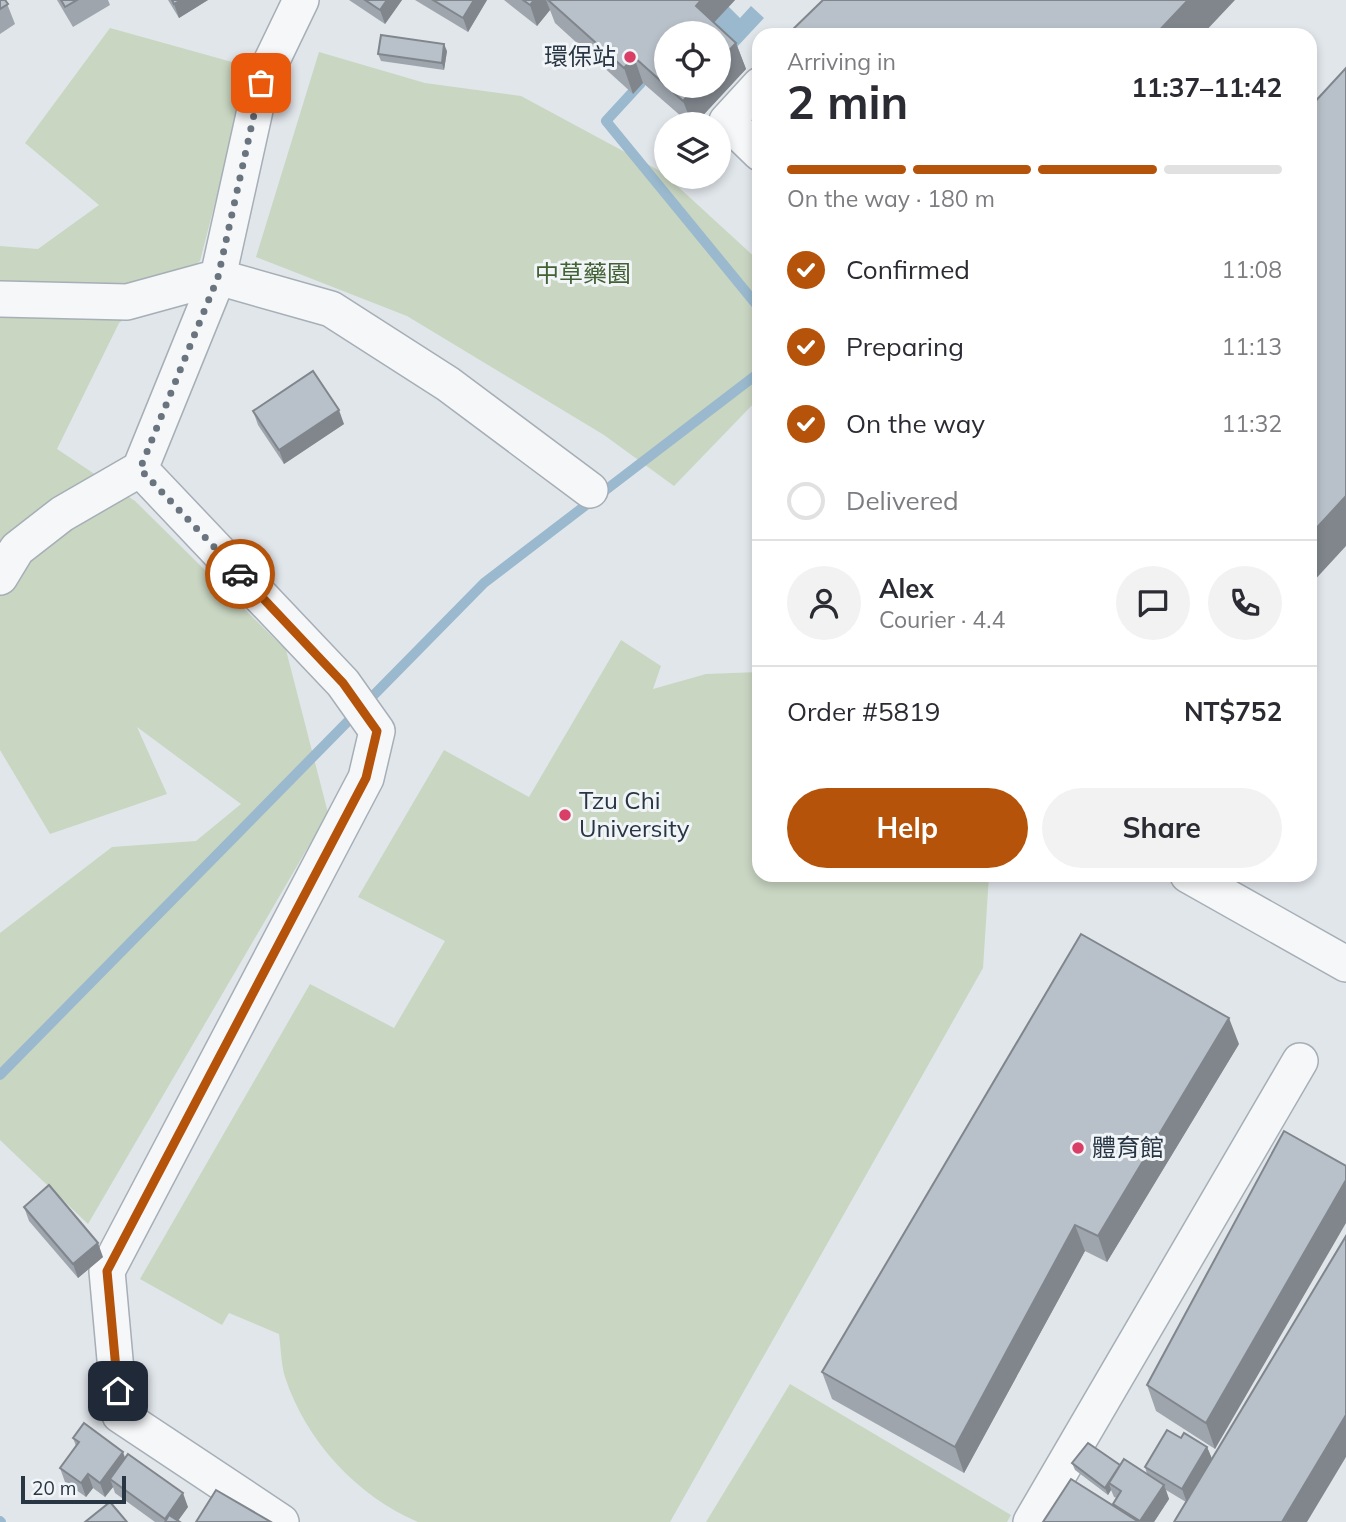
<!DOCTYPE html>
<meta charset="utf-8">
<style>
:root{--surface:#fff;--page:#f2f2f3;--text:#2b2b33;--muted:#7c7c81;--line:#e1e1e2;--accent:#b45309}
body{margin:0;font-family:Mulish,"Noto Sans TC",sans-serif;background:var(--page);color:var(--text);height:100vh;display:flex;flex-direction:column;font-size:26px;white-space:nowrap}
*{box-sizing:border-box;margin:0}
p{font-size:23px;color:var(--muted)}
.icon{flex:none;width:38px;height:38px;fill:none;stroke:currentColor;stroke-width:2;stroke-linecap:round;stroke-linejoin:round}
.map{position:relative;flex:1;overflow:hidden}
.drawer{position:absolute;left:752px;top:28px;width:565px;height:854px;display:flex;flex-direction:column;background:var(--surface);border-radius:21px;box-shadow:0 4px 10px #0003}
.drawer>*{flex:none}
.controls{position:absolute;left:654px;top:21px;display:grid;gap:14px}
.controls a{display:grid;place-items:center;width:77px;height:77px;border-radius:50%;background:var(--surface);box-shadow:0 4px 10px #0003;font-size:35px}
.scale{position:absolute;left:21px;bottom:18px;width:105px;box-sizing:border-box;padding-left:7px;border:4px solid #283644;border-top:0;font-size:19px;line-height:24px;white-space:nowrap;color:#283644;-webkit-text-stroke:5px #f1f5f8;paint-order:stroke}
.pin{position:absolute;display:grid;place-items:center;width:60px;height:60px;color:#fff;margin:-30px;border-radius:14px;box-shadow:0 4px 10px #0006}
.courier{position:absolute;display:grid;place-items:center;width:70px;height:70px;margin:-35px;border:5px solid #b45309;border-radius:50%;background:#fff;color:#222;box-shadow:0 2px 9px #0007}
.headline em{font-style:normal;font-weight:700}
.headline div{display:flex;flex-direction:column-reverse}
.headline{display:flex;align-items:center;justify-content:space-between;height:119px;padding:0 35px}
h1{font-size:46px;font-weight:700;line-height:52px}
.bar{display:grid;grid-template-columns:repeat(4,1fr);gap:10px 7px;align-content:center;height:84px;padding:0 35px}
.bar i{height:9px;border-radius:5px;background:var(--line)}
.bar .selected{background:var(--accent)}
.bar p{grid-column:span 4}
.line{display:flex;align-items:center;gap:18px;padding:0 35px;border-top:2px solid var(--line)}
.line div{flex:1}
.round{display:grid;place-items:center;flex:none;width:74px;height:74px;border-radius:37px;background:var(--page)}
ol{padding:0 35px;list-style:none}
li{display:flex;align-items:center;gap:21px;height:77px}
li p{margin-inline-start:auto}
li .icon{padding:7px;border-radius:50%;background:var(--accent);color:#fff;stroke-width:4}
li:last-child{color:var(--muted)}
li i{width:38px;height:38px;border:4px solid var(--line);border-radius:50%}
.action{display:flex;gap:14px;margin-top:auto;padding:14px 35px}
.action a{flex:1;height:80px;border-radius:42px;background:var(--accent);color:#fff;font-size:28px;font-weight:700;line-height:80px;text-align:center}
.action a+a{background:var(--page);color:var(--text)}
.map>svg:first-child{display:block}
.green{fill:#c9d6c2}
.water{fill:#9ab9ce}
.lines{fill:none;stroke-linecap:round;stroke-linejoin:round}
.stream{stroke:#9ab9ce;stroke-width:10}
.minor-casing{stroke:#a6aeb6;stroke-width:38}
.minor{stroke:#f5f7f9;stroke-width:35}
.wall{fill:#9ea5ad}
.shaded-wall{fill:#81868d}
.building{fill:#b8c0c9;stroke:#81868d;stroke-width:2}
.done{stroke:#69747e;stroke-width:7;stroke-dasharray:0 12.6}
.route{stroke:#b45309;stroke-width:9}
.poi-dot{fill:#d93e66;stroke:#f1f5f8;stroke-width:2.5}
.labels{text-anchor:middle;stroke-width:6;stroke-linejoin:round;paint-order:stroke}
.poi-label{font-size:24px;fill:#283644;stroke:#f1f5f8;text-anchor:start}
.park-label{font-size:24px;fill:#426134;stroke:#f1f5f8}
</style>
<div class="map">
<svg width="1346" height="1522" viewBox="0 0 1346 1522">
<rect width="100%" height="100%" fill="#e1e6eb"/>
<path class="green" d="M110,28L250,67L200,261L119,323L57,449L135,501L286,650L328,813L88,1224L0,1140V933L112,847L196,841L241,804L137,727L167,794L50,834L0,750V246L38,249L99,205L25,143Z
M319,52L425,83L521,96L662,172L759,261V398L674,486L604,435L407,316L256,257Z
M621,640L661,666L653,689L706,674L759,672L760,875H989L983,968L670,1522H418C357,1496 306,1441 285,1377C281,1364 281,1348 279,1334L229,1313L222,1325L140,1279L310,984L394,1028L445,941L358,897L444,750L529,797Z
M790,1384L1011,1515L1007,1522H706Z"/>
<path class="water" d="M728,6L740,18L751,6L764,18L722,63L719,33H703Z"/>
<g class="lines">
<path class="stream" d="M641,83L606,121L760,309
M0,1075L484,583L760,372
M0,1521L1,1522"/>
<g class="minor-casing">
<path id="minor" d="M760,85L727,121L760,153
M0,299L127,302L218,277L331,309L448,384L590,490
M140,469L343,683L377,731L366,778L107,1271L120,1415L281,1522
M0,577L17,549L62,514L140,469L218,277L261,83L301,0
M1188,875L1346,964
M1031,1522L1300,1061"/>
</g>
<use href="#minor" class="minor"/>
</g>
<path class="wall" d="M0,0H7L6,1L15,24L0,34Z
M57,0H108L110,5L73,27Z
M168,0H208L179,18Z
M349,0H402L385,24Z
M415,0H487L468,32Z
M504,0H735L714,23L736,43L746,69L695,124H690L643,83L633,94L555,23L550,10L537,26Z
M447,51L444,70L381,61L378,54Z
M253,411L344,424L284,464L258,425Z
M1239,1044L1107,1262L1085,1251L964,1473L832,1399L822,1372Z
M1346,1166L1215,1449L1156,1411L1147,1385Z
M24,1207L103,1257L78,1278L29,1221Z
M73,1438L125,1458L188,1507L178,1521L180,1522H155L115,1493L113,1487L105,1497L93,1488L86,1497L65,1482L60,1468L76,1446Z
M1181,1438L1207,1447L1212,1459L1186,1502L1166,1490L1169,1499L1154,1522H1043L1113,1505L1117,1498L1114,1497L1111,1490L1108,1495L1075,1470L1072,1463L1120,1465L1147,1474L1145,1467Z"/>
<path class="shaded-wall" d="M181,0H208L179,18L174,4Z
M387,0H402L385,24L380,10Z
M474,0H487L468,32L463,18Z
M534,0H546L550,10L537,26L530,5Z
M701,0H735L705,32L696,6Z
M1188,0H1235L1202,35H1155Z
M736,43L746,69L695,124H692L683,101L697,86H719V61Z
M444,44L447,51L444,70L442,63Z
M634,57L643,83L633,94L624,68Z
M339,410L344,424L284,464L279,450Z
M1346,496V546L1311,584V534Z
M1229,1018L1239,1044L1107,1262L1098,1236Z
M1346,1180V1223L1215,1449L1206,1423Z
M1075,1225L1085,1251L964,1473L955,1447Z
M98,1243L103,1257L78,1278L73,1264Z
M1346,1415V1457L1307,1522H1282Z
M1207,1447L1213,1461L1187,1503L1182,1489Z
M123,1452L128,1466L110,1479L113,1487L105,1497L100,1483Z
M1121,1465L1109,1483L1111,1490L1108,1495L1105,1488Z
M88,1474L93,1488L86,1497L81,1483Z
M1164,1485L1169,1499L1154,1522H1140Z
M183,1493L188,1507L177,1522H166L165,1519Z"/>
<path class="building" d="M0,0H5L8,4L0,9Z
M61,0H77L65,7Z
M172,0H181L174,4Z
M365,0H387L380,10Z
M433,0H474L463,18Z
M523,0H534L530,5Z
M548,0H701L696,6L736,43L719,61V33H667V86H697L683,101L634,57L624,68Z
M823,0H1188L1155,35H787Z
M381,35L444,44L442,63L378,54Z
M1346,68V496L1311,534V106Z
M313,371L339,410L279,450L253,411Z
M1081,934L1229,1018L1098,1236L1075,1225L955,1447L822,1372Z
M1284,1131L1346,1166V1180L1206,1423L1147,1385Z
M49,1185L98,1243L73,1264L24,1207Z
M1346,1236V1415L1282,1522H1174Z
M84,1423L123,1452L100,1483L88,1474L81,1483L60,1468L79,1442L73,1438Z
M1167,1430L1181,1438L1184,1433L1207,1447L1182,1489L1145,1467Z
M1088,1443L1120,1465L1105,1488L1072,1463Z
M128,1454L183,1493L165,1519L110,1479Z
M1124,1459L1164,1485L1140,1521L1113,1504L1121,1491L1109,1483Z
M1071,1479L1139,1522H1043Z
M216,1490L271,1522H196Z
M110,1502L127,1522H85Z
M169,1515L180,1522H165Z"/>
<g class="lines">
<path class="done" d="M240,574L140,469L218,277L261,83"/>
<path class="route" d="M118,1391L107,1271L366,778L377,731L343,683L240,574"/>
</g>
<g class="poi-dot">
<circle cx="630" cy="57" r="7"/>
<circle cx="565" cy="815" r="7"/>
<circle cx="1078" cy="1148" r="7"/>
</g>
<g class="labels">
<g class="poi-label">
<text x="616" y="65" text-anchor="end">環保站</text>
<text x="579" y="809">Tzu Chi<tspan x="579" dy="28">University</tspan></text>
<text x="1092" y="1156">體育館</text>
</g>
<g class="park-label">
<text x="583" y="282">中草藥園</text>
</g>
</g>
</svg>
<div class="controls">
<a><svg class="icon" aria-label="locate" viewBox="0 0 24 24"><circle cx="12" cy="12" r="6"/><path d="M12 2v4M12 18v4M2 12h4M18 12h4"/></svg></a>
<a><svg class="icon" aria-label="layers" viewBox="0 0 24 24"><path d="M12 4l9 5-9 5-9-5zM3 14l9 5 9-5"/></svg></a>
</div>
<div class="scale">20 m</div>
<div class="pin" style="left:261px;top:83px;background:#ea580c"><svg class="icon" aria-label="bag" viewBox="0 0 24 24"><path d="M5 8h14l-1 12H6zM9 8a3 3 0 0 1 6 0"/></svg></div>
<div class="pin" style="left:118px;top:1391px;background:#1f2937"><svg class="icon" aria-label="home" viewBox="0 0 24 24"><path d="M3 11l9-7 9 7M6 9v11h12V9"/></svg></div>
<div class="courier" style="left:240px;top:574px"><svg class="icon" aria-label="car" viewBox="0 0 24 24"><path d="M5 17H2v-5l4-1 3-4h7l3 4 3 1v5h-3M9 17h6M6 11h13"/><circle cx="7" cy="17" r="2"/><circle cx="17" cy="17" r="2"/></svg></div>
<section class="drawer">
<div class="headline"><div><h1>2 min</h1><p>Arriving in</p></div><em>11:37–11:42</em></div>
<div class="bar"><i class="selected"></i><i class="selected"></i><i class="selected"></i><i></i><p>On the way · 180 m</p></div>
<ol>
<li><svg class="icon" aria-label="check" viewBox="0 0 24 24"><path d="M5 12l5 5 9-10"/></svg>Confirmed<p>11:08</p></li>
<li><svg class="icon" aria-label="check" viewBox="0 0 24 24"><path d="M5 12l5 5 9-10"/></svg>Preparing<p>11:13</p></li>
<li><svg class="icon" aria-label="check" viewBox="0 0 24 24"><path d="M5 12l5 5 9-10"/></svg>On the way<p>11:32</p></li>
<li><i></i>Delivered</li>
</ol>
<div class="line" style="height:126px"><a class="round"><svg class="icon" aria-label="person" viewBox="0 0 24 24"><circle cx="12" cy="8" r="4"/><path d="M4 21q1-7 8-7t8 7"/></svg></a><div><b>Alex</b><p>Courier · 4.4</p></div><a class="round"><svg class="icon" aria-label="chat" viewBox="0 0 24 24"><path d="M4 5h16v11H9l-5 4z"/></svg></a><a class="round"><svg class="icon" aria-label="phone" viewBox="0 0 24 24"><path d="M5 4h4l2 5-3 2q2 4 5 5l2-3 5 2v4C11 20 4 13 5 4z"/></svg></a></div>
<div class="line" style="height:91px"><div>Order #5819</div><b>NT$752</b></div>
<div class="action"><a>Help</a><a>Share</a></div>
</section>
</div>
